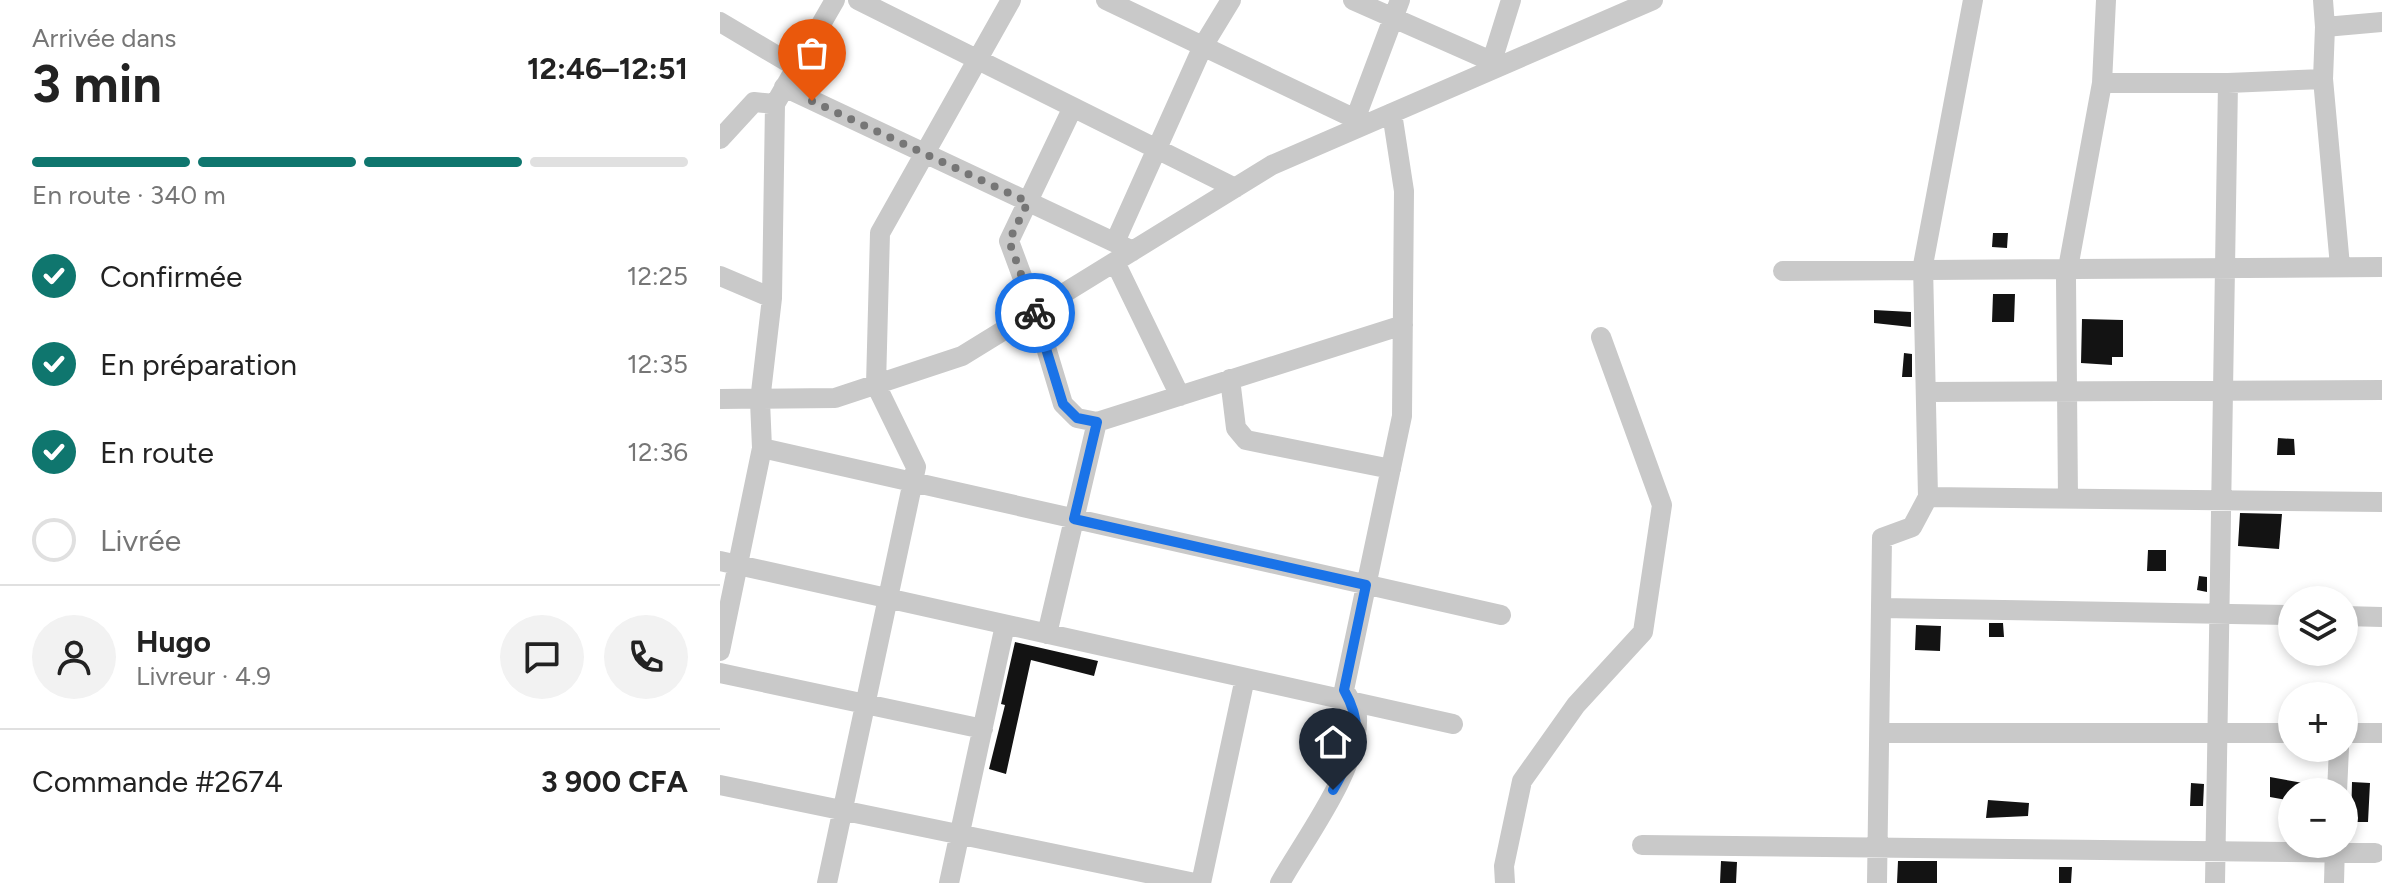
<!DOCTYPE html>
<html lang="fr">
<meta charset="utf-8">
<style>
:root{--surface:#fff;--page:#f2f2f2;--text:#222;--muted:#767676;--line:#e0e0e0;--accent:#0f766e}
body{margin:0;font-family:Figtree,sans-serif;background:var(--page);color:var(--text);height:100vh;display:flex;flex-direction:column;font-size:30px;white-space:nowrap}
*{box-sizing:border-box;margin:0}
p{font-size:26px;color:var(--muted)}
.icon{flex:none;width:44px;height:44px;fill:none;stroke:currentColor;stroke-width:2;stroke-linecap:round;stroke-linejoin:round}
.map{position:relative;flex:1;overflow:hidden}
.details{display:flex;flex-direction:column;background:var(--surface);width:720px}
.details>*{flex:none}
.controls{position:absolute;left:1558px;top:586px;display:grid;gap:16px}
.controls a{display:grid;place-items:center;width:80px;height:80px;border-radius:50%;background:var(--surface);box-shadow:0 4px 12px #0003;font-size:40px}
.pin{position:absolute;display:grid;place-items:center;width:68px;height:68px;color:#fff;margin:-82px -34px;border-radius:50% 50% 50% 0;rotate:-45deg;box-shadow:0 0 8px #0007}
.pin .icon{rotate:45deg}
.courier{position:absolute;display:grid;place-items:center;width:80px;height:80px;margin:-40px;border:6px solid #1a73e8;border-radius:50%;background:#fff;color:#222;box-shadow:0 2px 10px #0007}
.overview em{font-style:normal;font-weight:700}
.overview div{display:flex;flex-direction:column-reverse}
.overview{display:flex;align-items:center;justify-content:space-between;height:136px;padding:0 32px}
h1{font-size:52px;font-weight:700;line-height:60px}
.bar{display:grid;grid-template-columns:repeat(4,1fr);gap:12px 8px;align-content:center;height:96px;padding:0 32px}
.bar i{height:10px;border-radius:6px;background:var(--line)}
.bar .on{background:var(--accent)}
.bar p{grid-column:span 4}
.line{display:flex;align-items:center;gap:20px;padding:0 32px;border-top:2px solid var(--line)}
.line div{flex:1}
.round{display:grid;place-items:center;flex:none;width:84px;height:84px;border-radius:42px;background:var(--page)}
ol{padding:0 32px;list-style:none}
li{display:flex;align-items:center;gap:24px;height:88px}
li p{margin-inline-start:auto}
li .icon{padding:8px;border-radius:50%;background:var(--accent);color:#fff;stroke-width:4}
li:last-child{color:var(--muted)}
li i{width:44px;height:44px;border:4px solid var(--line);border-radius:50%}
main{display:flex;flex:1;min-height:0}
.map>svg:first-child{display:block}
.building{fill:#131313}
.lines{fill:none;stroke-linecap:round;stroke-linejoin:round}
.minor{stroke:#c9c9c9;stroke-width:20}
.done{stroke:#767676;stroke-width:8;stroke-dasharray:0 14.4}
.route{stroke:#1a73e8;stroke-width:10}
</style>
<main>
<section class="details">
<div class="overview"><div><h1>3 min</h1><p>Arrivée dans</p></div><em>12:46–12:51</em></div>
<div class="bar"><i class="on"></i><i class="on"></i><i class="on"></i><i></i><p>En route · 340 m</p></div>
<ol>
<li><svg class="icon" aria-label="check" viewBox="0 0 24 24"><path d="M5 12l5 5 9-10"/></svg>Confirmée<p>12:25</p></li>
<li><svg class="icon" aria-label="check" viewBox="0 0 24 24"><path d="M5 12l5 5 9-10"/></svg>En préparation<p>12:35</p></li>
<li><svg class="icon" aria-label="check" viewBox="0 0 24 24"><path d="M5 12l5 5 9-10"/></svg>En route<p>12:36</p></li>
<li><i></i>Livrée</li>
</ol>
<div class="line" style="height:144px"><a class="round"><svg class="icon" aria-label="person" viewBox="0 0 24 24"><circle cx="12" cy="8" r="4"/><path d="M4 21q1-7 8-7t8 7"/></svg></a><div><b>Hugo</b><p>Livreur · 4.9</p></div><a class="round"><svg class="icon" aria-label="chat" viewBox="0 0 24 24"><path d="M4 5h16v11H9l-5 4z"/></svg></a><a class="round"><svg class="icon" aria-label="phone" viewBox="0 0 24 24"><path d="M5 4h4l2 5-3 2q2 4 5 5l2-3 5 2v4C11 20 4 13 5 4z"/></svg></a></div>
<div class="line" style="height:104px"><div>Commande #2674</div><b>3 900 CFA</b></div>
</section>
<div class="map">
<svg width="1662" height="883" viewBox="0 0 1662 883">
<rect width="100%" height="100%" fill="#fff"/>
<path class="building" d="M1273,233H1288L1287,248L1272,247Z
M1273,294H1295L1294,322H1272Z
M1154,310L1191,312V327L1154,323Z
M1362,319L1403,320V357H1392V365L1361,363Z
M1184,353L1192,354V377H1182Z
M1558,438L1574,439L1575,455H1557Z
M1520,513L1562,514L1559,549L1518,546Z
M1428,550H1446V571H1427Z
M1479,576L1487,577V592L1477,590Z
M1269,623H1283L1284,637H1269Z
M1196,625L1221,626L1220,651L1195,650Z
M295,642L378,661L374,676L311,660L286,774L269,769L285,705L281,704Z
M1550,777L1600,786L1599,792H1572V801L1550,797Z
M1632,782L1650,783L1648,822H1631Z
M1471,783L1484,784L1483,806H1470Z
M1268,800L1309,803L1308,816L1266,818Z
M1001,861L1017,862L1016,883H1000Z
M1178,861H1217V883H1177Z
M1339,867H1352L1351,883H1339Z"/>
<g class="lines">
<path class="minor" d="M138,0L515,188
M386,0L646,124
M633,0L780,65
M1386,0L1382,83H1508L1495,883
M1603,0L1605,27
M0,22L76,67
M772,61L791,0
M1603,79L1620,266
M1508,83L1603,79L1605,27L1662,22
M64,87L413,251
M353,107L289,241L315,311L343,404L357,418L377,422L683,325
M636,117L680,0
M0,139L34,102L55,104
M395,242L483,46L511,0
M395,262L460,396
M1063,271L1662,267
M0,276L52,298
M510,379L516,428L526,440L671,469
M1206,392L1662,390
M0,399L115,398L242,356L552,165L933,0
M42,448L781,615
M1208,497L1662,502
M1348,499L1346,279L1382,83
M0,561L733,724
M1161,608L1572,615
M1624,616L1662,617
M327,634L377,422
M0,651L42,448L40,401L52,298L55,104L115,0
M0,673L263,729
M1160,733H1572
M1624,733H1662
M0,785L475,883
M1617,792L1619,748
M922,845L1655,853
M107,883L196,467L156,385L160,233L291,0
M229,883L285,625
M481,883L525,678
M560,883C584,840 640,767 637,717C636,708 629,698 624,690L682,416L684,191L672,113
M785,883L784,866L802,781L856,705L923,632L942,505L881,337
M1157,883L1162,538L1192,527L1208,497L1203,265L1253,0
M1614,883L1615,844"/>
</g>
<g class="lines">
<path class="done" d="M92,101L308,202L289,241L315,313"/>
<path class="route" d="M315,313L343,404L357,418L377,422L354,519L646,585L624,690C647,731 635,751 613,790"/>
</g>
</svg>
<div class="controls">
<a><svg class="icon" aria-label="layers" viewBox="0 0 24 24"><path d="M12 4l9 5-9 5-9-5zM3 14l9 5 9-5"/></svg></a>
<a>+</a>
<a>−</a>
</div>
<div class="pin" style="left:92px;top:101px;background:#ea580c"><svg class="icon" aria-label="bag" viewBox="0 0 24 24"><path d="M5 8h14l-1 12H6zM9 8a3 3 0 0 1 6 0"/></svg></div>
<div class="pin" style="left:613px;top:790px;background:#1f2937"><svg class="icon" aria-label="home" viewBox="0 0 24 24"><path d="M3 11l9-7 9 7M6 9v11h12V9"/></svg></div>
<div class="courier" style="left:315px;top:313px"><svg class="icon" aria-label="bike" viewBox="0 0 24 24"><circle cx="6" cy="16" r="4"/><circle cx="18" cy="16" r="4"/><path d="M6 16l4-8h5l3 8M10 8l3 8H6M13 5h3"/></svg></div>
</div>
</main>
